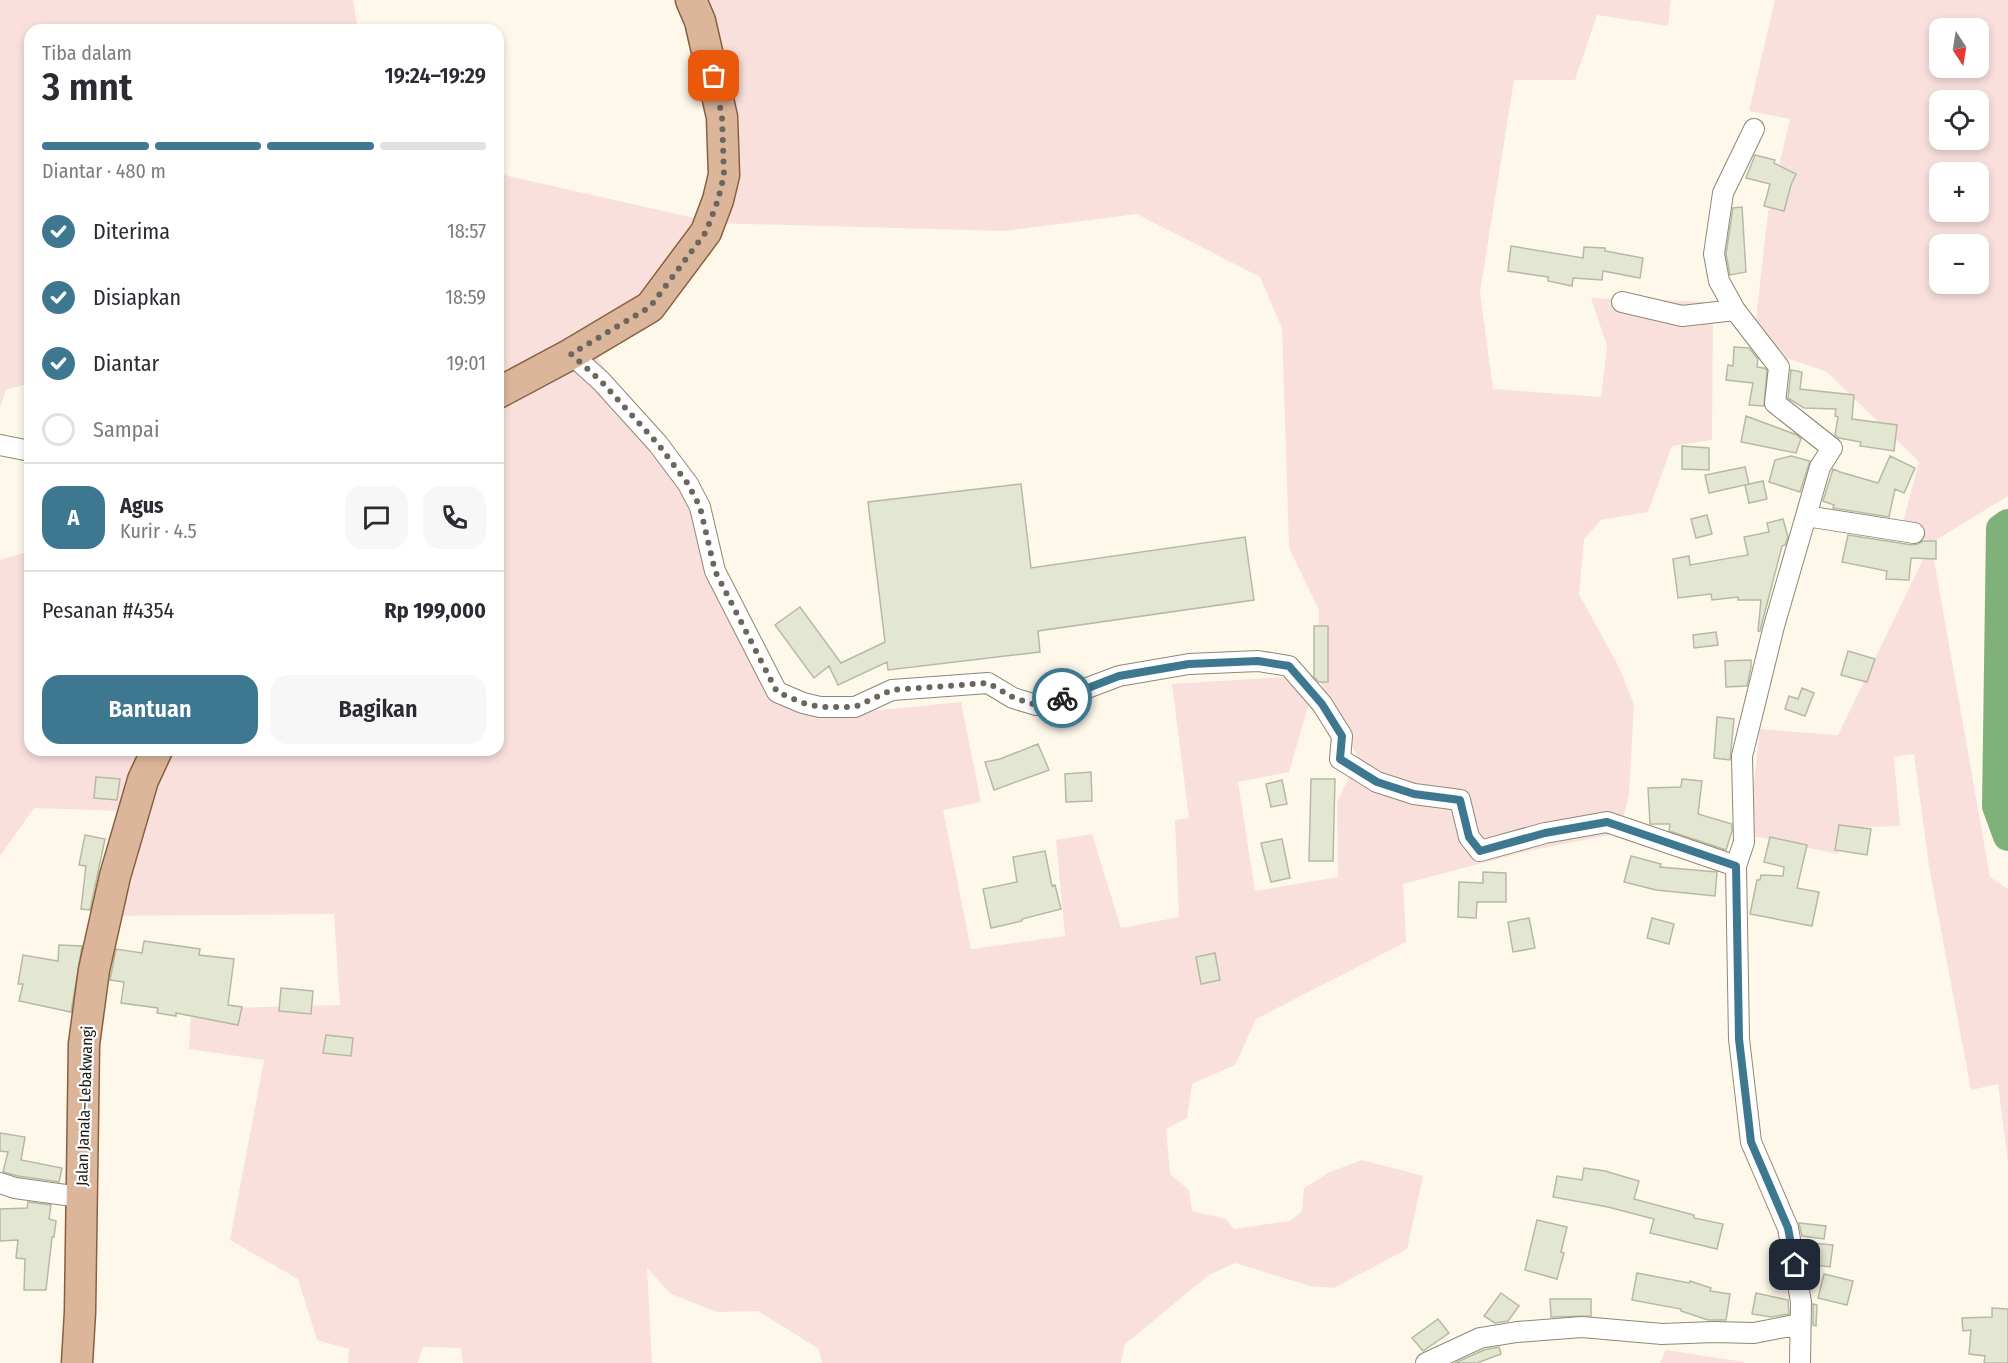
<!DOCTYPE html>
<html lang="id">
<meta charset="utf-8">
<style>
:root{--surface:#fff;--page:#f7f7f7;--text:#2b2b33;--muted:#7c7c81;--line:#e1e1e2;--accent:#3d7890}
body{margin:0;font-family:"Fira Sans Condensed",sans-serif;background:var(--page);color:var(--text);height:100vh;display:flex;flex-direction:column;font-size:22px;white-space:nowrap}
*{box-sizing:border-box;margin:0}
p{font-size:20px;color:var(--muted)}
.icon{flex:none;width:33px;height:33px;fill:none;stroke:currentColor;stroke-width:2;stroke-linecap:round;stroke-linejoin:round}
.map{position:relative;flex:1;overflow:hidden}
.side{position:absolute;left:24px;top:24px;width:480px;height:732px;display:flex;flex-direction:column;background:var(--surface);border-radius:18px;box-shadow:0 3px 9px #0003}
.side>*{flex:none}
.needle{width:39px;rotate:168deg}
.fabs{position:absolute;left:1929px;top:18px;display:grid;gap:12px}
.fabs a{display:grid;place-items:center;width:60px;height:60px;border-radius:12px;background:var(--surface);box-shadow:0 3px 9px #0003;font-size:30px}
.pin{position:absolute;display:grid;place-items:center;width:51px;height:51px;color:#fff;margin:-26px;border-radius:12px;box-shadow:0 3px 9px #0006}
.courier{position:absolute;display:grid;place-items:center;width:60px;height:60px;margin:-30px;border:4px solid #3d7890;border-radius:50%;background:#fff;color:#222;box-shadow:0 2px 8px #0007}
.overview em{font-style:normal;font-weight:600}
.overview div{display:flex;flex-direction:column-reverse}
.overview{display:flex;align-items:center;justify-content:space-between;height:102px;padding:0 18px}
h1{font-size:39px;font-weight:600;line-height:45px}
.bar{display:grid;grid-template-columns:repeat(4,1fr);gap:9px 6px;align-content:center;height:72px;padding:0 18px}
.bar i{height:8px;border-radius:4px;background:var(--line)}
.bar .selected{background:var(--accent)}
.bar p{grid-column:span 4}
.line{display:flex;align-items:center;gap:15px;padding:0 18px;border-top:2px solid var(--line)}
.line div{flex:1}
.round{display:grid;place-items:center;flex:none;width:63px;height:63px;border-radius:18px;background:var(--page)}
ol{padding:0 18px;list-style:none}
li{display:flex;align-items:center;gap:18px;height:66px}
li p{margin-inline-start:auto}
li .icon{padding:6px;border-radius:50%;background:var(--accent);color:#fff;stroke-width:4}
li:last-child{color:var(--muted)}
li i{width:33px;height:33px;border:3px solid var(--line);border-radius:50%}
.action{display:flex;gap:12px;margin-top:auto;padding:12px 18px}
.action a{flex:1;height:69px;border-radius:18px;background:var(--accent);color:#fff;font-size:24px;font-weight:600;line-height:69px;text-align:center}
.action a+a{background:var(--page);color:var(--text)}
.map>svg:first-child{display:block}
.green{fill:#f9e0dc;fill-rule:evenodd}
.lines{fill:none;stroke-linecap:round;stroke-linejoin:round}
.river{stroke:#80b17a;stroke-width:30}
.building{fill:#e3e6d0;stroke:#b6b9a4;stroke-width:1.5}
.street-casing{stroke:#908774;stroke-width:22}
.primary-casing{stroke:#895f40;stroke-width:33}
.street{stroke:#fff;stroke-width:20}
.primary{stroke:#dbb69b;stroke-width:30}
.done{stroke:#6b675e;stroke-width:6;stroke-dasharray:0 10.8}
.route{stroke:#3d7890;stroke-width:8}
.labels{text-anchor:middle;stroke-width:4.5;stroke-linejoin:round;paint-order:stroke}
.street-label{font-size:16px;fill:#1c1912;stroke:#fff}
</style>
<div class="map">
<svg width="2008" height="1363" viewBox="0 0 2008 1363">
<rect width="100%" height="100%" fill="#fef8eb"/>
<path class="green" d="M0,0H353L358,30H30V383L6,390L0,408Z
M683,0H1671L1668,26L1597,15L1575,80H1514L1480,292L1493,389L1601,397L1607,346L1591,298L1713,302L1712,440L1672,446L1648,512L1601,520L1584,539L1579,594L1619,667L1634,705L1629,795L1619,833L1528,851L1403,884L1406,942L1256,1019L1235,1065L1192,1084L1187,1118L1166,1129L1170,1174L1189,1190L1192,1211L1226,1219L1234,1229L1290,1221L1302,1211L1304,1188L1330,1172L1362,1160L1423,1176L1407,1249L1334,1288L1310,1286L1235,1263L1209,1275L1125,1344L1121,1363H822L819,1349L758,1311L717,1312L671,1294L647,1268L652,1363H463L461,1348L423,1347L418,1363H348L349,1349L317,1340L298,1279L230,1240L264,1060L189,1049L191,1009L340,1005L334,914L104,916L124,811L34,808L0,856V560L30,551V750H498V205L504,175L712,222L720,142ZM1137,214L1260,277L1282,328L1289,548L1319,610L1317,675L1172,684L1189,818L1175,820L1179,917L1121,928L1092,834L1056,840L1065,936L971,949L943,810L981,802L961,702L830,715L791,700L688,496L592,349L712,223L1004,231ZM1317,676L1358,758L1337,802L1338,877L1255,891L1238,782L1289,772Z
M1775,0H2008V496L1931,543L1990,877L2008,889V1162L1998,1084L1971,1090L1929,866L1914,754L1894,757L1900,826L1843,828L1838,854L1748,835L1760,729L1838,735L1931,543L1902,526L1919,462L1827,372L1753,346L1768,212L1790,119L1749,111ZM1940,28H1978V68H1940ZM1940,100H1978V140H1940ZM1940,172H1978V212H1940ZM1940,244H1978V284H1940Z
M1666,1350L1744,1362V1363H1660Z"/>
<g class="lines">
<path class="river" d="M2008,524L2001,529L1997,806L2008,836"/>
</g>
<path class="building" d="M1755,155L1775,160L1774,163L1796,174L1791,185L1784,211L1764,206L1770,184L1746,178Z
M1742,207L1746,272L1730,275L1726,254L1733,208Z
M1511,246L1583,258L1584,247L1605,248V251L1643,258L1640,278L1603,271L1602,280L1573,278L1572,286L1548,281V277L1508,271Z
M1734,347L1749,348L1758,359L1757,367L1764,368L1767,370L1764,406L1749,405L1753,383L1726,380L1728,365L1733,366Z
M1791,370L1802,372L1800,389L1854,395L1852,419L1897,425L1894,451L1860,446L1861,442L1839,438L1835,435L1838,417L1835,416L1836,409L1804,408L1788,398Z
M1746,416L1797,435L1801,439L1796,453L1741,442Z
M1682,446L1709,448V470L1682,469Z
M1791,456L1810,461L1800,492L1769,482L1775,460Z
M1890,456L1915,468L1904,493L1895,489L1889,517L1833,508L1834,505L1823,501L1833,469L1840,472L1878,483Z
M1745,467L1749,484L1709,493L1705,475Z
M1763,481L1767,499L1749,503L1745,485Z
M1021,484L1031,568L1245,537L1254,600L1038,631L1040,652L888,670L887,662L838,685L829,666L814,678L775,625L800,607L841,663L885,642L868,502Z
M1707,515L1712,534L1696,538L1691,519Z
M1783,519L1788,537L1785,545L1782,546L1760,631H1758L1761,600H1738V597L1712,600L1711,594L1678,598L1673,559L1689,556L1690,565L1748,555L1744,537L1769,532L1767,523Z
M1848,535L1912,545L1918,544L1923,541H1936V559L1911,558L1909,580L1886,579L1887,571L1842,562Z
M1314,626H1328V682H1319L1314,677Z
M1716,632L1718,645L1694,648L1693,635Z
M1848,651L1875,659L1867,682L1841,675Z
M1751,660V667L1747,686L1726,687L1725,661Z
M1802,688L1814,693L1805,716L1785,709L1789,696L1798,699Z
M1717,717L1734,719L1730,760L1714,758Z
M1038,744L1049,770L994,790L985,762L1000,759Z
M1091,772L1092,801L1066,802L1065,774Z
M96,777L120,779L117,800L94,798Z
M1311,779H1335L1333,861H1309Z
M1682,779L1702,781L1698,814L1732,824V831L1726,850L1669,831L1670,824H1650L1648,788L1681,787Z
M1282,780L1287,804L1271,807L1266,784Z
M1839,825L1871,829L1867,855L1835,850Z
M85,835L105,839L90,910L81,909L86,866L79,865Z
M1770,837L1807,845L1797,888L1819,892L1812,926L1750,914L1757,880H1760L1761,875L1783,876L1784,867L1764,862Z
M1282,839L1290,878L1271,882L1261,843Z
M1045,851L1052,886L1055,885L1061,909L1022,919V921L991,928L983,889L1017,882L1013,857Z
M1631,856L1661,864L1660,867L1717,872L1715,896L1656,890L1624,882Z
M1483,872L1506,873V902H1477L1476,918L1458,917L1459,882L1483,883Z
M1529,918L1535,948L1513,952L1508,922Z
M1652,918L1674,924L1669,944L1647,938Z
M144,941L200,949L199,955L234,959L228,1005L242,1007L238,1025L176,1013V1016L157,1013L158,1008L121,1003L124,982L110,980L116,949L142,953Z
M59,945L82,946L71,1012L19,1001L23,984H18L23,955L58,961Z
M1215,953L1220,980L1201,984L1196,957Z
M281,988L313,991L311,1014L279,1011Z
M326,1035L353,1038L351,1056L323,1053Z
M0,1133L25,1137L21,1160L62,1168L59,1182L18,1176L3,1172L8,1152L0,1151Z
M1584,1168L1605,1171L1639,1181L1634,1199L1694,1215V1218L1723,1224L1717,1249L1650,1233L1654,1219L1608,1207L1553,1197L1557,1176L1582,1180Z
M28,1202L51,1205L49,1219L56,1221L54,1237H52L46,1290H24L25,1259L16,1258L18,1240L0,1241V1209L27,1208Z
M1537,1220L1567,1227L1561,1252L1564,1253L1557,1279L1525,1270Z
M1799,1223L1826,1226L1824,1239L1802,1236Z
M1812,1243L1833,1245L1830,1267L1809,1264Z
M1637,1273L1689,1283L1690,1281L1711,1288L1710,1291L1730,1294L1726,1320H1708L1681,1311V1309L1632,1300Z
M1824,1274L1853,1281L1847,1305L1818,1298Z
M1501,1293L1519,1306L1508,1321L1495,1323L1484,1316Z
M1756,1293L1788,1300L1789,1314L1771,1317L1752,1314Z
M1550,1299H1591V1316L1551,1317Z
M1813,1304L1817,1305L1816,1326L1813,1325Z
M1992,1308L2008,1309V1363H1984L1985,1356L1969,1354L1971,1330L1963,1331L1962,1318L1992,1317Z
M1438,1319L1449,1333L1423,1351L1412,1338Z
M1499,1347L1501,1354L1477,1363H1455L1484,1350Z"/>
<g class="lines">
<g class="street-casing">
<path id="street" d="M1754,129L1723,193L1714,254L1719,281L1735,310L1779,367L1775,403L1832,448L1820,467L1806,516L1774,626L1742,756L1744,842L1736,866L1739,1039L1751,1142L1788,1228L1801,1302L1800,1363
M1622,302L1682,316L1735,310
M571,354L601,381L658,444L688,484L700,507L715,571L777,692L803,703L820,707H855L892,690L988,683L1013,698L1036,705L1053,701L1119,676L1189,664L1258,661L1289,666L1322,704L1342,736L1340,759L1377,782L1414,794L1460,800L1469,837L1480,851L1545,833L1607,822L1736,866
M0,445L30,451
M1806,516L1914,533
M0,1183L15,1188L80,1197
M1426,1363L1480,1338L1517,1332L1582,1327L1662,1334L1714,1332L1754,1333L1800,1324"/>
</g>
<g class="primary-casing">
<path id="primary" d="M498,393L571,354L650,307L706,232L718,200L724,175L722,117L700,21L691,0
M77,1363L80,1312L84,1044L94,970L115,876L143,780L157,750"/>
</g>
<use href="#street" class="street"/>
<use href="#primary" class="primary"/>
</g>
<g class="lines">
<path class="done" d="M714,76L722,117L724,175L718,200L706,232L650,307L571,354L601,381L658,444L688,484L700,507L715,571L777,692L803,703L820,707H855L892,690L988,683L1014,698L1036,705L1062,698"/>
<path class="route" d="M1062,698L1119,676L1189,664L1258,661L1289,666L1322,704L1342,736L1340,759L1377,782L1414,794L1460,800L1469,837L1480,851L1545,833L1607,822L1736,866L1739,1039L1751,1142L1788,1228L1795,1265"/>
</g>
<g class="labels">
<g class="street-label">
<text transform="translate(84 1106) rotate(-88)" y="6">Jalan Janala–Lebakwangi</text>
</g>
</g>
</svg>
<div class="fabs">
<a><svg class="needle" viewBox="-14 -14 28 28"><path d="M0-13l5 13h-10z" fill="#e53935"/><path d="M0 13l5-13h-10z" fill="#7c7c81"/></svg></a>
<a><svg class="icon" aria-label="locate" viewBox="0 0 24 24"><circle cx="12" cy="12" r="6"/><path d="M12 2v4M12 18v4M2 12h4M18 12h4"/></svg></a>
<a>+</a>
<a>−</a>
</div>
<div class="pin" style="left:714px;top:76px;background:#ea580c"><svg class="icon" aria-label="bag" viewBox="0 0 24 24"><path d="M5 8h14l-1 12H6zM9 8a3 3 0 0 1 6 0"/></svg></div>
<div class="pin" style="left:1795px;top:1265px;background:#1f2937"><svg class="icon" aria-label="home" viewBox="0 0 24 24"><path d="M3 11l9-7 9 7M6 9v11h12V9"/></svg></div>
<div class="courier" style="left:1062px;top:698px"><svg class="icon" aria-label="bike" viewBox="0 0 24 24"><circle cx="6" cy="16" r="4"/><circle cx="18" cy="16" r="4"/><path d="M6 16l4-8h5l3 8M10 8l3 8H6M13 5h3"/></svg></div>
<section class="side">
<div class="overview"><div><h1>3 mnt</h1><p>Tiba dalam</p></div><em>19:24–19:29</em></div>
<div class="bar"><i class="selected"></i><i class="selected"></i><i class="selected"></i><i></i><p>Diantar · 480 m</p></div>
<ol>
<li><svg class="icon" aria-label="check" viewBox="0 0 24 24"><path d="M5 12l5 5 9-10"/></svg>Diterima<p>18:57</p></li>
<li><svg class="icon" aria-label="check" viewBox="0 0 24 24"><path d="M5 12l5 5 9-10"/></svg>Disiapkan<p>18:59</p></li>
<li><svg class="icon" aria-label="check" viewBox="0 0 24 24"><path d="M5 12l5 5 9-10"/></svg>Diantar<p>19:01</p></li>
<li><i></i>Sampai</li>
</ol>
<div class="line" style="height:108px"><b class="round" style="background:var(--accent);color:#fff">A</b><div><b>Agus</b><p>Kurir · 4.5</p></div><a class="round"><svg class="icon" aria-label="chat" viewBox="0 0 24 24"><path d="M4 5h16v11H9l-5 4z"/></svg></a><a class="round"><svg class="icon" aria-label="phone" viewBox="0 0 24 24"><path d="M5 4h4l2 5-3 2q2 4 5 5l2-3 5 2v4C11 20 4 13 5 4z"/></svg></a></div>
<div class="line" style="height:78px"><div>Pesanan #4354</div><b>Rp 199,000</b></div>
<div class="action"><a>Bantuan</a><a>Bagikan</a></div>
</section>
</div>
